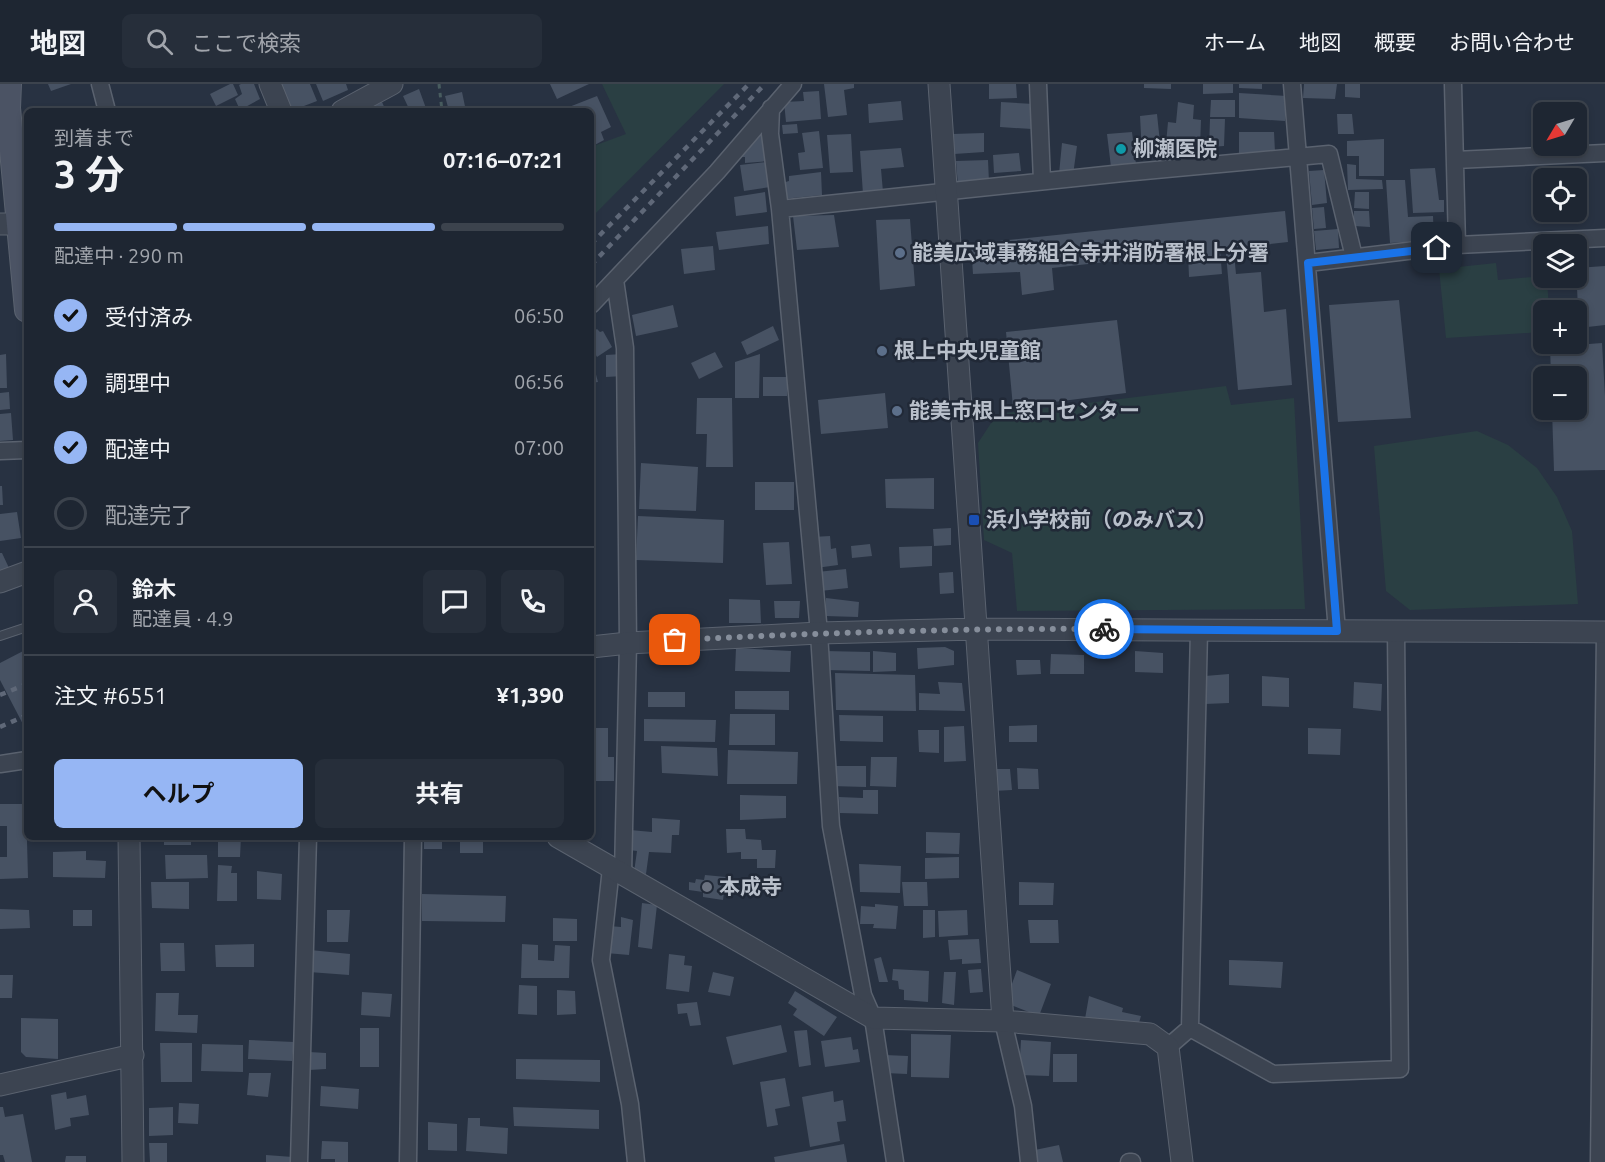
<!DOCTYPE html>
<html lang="ja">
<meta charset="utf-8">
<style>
:root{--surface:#1e2632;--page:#262e3a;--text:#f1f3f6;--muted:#a1a5ac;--line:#3c434d;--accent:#96b6f4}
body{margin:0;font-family:Ubuntu,"Noto Sans JP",sans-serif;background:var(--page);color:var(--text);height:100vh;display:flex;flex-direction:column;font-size:22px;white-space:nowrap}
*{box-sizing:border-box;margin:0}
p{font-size:20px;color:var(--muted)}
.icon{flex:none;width:33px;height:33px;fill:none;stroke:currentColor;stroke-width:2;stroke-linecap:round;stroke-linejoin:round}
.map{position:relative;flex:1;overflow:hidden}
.panel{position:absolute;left:24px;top:24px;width:570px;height:732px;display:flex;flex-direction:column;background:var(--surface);border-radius:9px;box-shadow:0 3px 9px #0003,0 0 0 2px var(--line)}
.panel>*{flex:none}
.needle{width:39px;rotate:232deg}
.fabs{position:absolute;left:1533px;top:18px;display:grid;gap:12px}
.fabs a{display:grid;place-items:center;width:54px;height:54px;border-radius:9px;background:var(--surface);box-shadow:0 3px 9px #0003,0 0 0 2px var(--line);font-size:30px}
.pin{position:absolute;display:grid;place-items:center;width:51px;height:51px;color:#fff;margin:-26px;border-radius:12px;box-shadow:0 3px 9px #0006}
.courier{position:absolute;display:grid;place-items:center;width:60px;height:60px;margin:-30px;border:4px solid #1a73e8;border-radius:50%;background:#fff;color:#222;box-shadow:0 2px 8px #0007}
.headline em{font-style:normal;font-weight:700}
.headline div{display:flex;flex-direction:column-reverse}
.headline{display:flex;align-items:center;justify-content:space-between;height:102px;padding:0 30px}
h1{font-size:39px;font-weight:700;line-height:45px}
.bar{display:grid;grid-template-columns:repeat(4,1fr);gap:9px 6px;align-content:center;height:72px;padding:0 30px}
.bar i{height:8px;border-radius:4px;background:var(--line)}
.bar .current{background:var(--accent)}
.bar p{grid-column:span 4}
.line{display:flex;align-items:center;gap:15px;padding:0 30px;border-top:2px solid var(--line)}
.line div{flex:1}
.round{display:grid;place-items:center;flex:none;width:63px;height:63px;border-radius:9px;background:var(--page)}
ol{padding:0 30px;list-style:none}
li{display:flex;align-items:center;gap:18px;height:66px}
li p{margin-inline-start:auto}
li .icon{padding:6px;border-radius:50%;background:var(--accent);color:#111;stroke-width:4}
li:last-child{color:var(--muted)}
li i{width:33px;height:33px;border:3px solid var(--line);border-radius:50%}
.action{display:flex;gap:12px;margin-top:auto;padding:12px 30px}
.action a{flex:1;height:69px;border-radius:9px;background:var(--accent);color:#111;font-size:24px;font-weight:700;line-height:69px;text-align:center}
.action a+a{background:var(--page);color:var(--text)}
header{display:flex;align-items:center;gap:36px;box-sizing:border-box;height:84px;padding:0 30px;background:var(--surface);border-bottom:2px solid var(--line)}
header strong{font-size:28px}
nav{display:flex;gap:33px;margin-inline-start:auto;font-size:21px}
.search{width:420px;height:54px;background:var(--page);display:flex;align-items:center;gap:15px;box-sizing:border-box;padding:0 21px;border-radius:9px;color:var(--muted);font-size:22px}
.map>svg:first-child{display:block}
.green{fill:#2a3f43}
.building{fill:#475263}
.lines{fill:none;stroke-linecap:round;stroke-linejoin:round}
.service-casing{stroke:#5a626f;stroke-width:10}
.minor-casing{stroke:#5a626f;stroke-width:19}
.tertiary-casing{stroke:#5a626f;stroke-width:23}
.secondary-casing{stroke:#5a626f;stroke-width:26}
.path{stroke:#485c5f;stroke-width:3;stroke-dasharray:4.5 4.5;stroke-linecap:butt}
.service{stroke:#3c4451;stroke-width:8}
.minor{stroke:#3c4451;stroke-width:16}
.tertiary{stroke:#3c4451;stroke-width:21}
.secondary{stroke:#4b5364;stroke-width:24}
.rail{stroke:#5f6878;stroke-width:4.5;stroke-dasharray:6 6;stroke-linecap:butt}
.done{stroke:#868e9b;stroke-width:6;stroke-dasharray:0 10.8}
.route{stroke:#1a73e8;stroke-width:8}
.culture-dot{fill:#0f9aa8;stroke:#212937;stroke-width:2}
.service-dot{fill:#5c6f8a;stroke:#212937;stroke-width:2}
.transit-dot{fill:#1a4fb4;stroke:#212937;stroke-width:2}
.worship-dot{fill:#6b7280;stroke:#212937;stroke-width:2}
.labels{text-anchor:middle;stroke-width:5;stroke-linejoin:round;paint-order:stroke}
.poi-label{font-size:21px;font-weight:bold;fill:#b9c0cb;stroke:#212937;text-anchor:start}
</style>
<header>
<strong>地図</strong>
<div class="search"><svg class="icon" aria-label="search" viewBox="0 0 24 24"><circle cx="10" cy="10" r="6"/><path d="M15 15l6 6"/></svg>ここで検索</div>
<nav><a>ホーム</a><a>地図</a><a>概要</a><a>お問い合わせ</a></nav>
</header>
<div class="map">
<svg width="1605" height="1078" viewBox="0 0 1605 1078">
<rect width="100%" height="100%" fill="#283242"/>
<path class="green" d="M602,0H724L591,134V63L626,50Z
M1496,179L1498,196L1543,192L1547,194L1549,226H1544L1543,248L1446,254L1439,185Z
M1226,302L1231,321L1294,314L1305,525L1017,527L1012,469L984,456L978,359L997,330Z
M1477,347L1508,361L1537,384L1557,413L1572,447L1578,520L1410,526L1386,507L1374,362Z"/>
<path class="building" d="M48,0H71L51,7Z
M230,0H233L238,11L216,22L210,10Z
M241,0H254L260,15L240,26L235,15L242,10L239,1Z
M280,0H310L317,17L291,27Z
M316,0H346L348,6L323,17Z
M550,0H589L557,15Z
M824,0H854V4L844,6L847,31L828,33Z
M989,0H1016L1017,14L989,15Z
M1144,0H1171V5L1144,4Z
M1203,0H1233V9L1203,10Z
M1239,0H1262V5L1239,4Z
M1304,0H1337L1335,15L1303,14Z
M1345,0H1360V14L1345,13Z
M419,5L427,27H410L403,12Z
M819,7L821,35L786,38L784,18L804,17L803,8Z
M462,8L466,27H449L445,12Z
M1239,9L1287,12L1285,37L1239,34Z
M597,12L611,43L601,48L604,56L591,63V27H571L569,23Z
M1211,16H1235V33H1210Z
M901,17L903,36L869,39L868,20Z
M382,18L386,27H363Z
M1001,18L1034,20L1032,45L1000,43Z
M1178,18L1194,21L1193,35L1201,36L1200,63L1166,60L1168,38L1176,39Z
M1157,30L1161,68L1142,70L1140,32Z
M1337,30H1352L1354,50H1338Z
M1210,35H1225L1224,62L1209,63Z
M797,40L798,49L783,50L782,41Z
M767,45L769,77L745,79V73H741L747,53Z
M819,47L823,84L800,86L798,69L805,68L802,49Z
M1132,48L1136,80L1111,83L1107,50Z
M1239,48H1274L1275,68L1239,69Z
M984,49V68L954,70L953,50Z
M851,50L853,88L830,89L827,51Z
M1384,55V92H1359V72H1347V57Z
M1062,59L1077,62L1073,91L1059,90Z
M901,64L904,83L881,85L883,108L863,110L860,67Z
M1019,69L1021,87L994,89L993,71Z
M988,76L989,98L958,101L956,77Z
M767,78L770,103L744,107L740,81Z
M1347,80L1356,81V95L1382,96L1383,105L1348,106Z
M1435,84L1439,116H1444V128L1413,129L1410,85Z
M1324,86L1327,119L1312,121L1309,87Z
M821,88L822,111L783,115L782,99L789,97V92Z
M1386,96H1405L1408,133L1433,132L1434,156L1390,159Z
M765,108L767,128L736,132L734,113Z
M1355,108H1369V125L1354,124Z
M1324,123L1326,144L1314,145L1312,124Z
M1285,127L1288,158L1220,166L1222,190L1189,193L1188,169L1052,184L1054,206L1022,211L1020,188L973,190L971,160Z
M1354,127H1369L1370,143L1354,142Z
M834,131L839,163L797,166L793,132Z
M910,135L915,202L880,206L876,136Z
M768,142L769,160L719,166L716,148Z
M1338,145L1339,164L1316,166L1314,147Z
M713,162L715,186L684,190L681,165Z
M1226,170H1234L1236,190L1261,188L1264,228L1286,225L1292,301L1238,306Z
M1605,182V241L1579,244L1576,184Z
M1399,216L1411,334L1338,338L1329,221Z
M673,221L678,243L636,252L632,231Z
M1117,236L1126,309L1013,323L1006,248Z
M773,242L779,256L747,271L741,258Z
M597,245L600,248L603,247L612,263L597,273L591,263V249Z
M1602,259L1605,312V386L1554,387L1552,326H1576V292H1551L1550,263Z
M715,268L723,283L699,295L691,279Z
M6,270L7,304H0V271Z
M622,270L623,292L606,293V271Z
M760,270L759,314H735V278Z
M591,279H593L598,298L591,299Z
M763,293H787V312H763Z
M9,308L10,325L0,326V309Z
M885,309L888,344L821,350L818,316Z
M697,314H732L733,383H706L707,350H696Z
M11,329L13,356L0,357V330Z
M641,379L698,383L696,427L639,425Z
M934,394V425L886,424L885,395Z
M755,398H794V426H755Z
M0,402H2L3,421H0Z
M17,428L21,454L0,457V430Z
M638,432L724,436L723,479L636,476Z
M951,444V461L934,462L933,445Z
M830,452L831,465L836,464L838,481L816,484L813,453Z
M789,458L792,500L766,501L763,459Z
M870,460L872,472L852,474L851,462Z
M932,462V482L900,484L899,463Z
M0,469H2L9,484L0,490Z
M846,485L848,504L820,507L817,488Z
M953,488L954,509L940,510L939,489Z
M826,514L859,518L858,533L825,532Z
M729,515L760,516L761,539H729Z
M774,517H800L799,534H775Z
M945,563L954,567V581L918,585L917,564Z
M736,564L791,567L790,588L735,587Z
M27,565V648L0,596V579Z
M824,567L870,568V587L825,586Z
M873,567L896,569V587L873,588Z
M1135,567L1163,569V589L1135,588Z
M1051,570L1084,571V590H1050Z
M1016,576H1040L1041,590L1017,591Z
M835,589L915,591L916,627L836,626Z
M1229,590V619L1205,620V592Z
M1262,592L1289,594V623L1262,622Z
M938,598L962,599L965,627L919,626V609L940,610Z
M1354,598L1382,600L1381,627L1353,624Z
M735,607H789V626L735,625Z
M648,608H685V623H648Z
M730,630H775V661H729Z
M839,631L883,632V658L840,657Z
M644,635L716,636L715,658L644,657Z
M1037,641V658H1009V642Z
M964,642L966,677L944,678V643Z
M591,644H608V673H614V697H591Z
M1308,644L1341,645L1340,671L1308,670Z
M918,646H939V669L919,668Z
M661,662L717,664L718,692L662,689Z
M728,666L798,668L797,700H727Z
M871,673H897L896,703L870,702Z
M830,682H866V703L831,702Z
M1017,684L1038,685L1039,705H1018Z
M992,685H1010L1012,706L993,707Z
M863,706H878V730L840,729L839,713L863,714Z
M740,711L786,712V734L740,736Z
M0,720H26L28,794L0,795V773H7V742H0Z
M652,734L680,736L679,751H672L671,769L649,768L646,790L634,788L637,767L629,766L630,746L652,748Z
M726,745H745L746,755L761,756L762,766H776L775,784H757V775H741V768L727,769Z
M926,748L960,749L959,770L926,769Z
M37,753H101V758L37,757Z
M164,753H191V761H164Z
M218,753H241L240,773H218Z
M424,753H442V765H424Z
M460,753H483V769H460Z
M86,767V776L106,777L105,794L53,793V768Z
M165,771H207L208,794L166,795Z
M959,773V794L925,795V774Z
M859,780L901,782L900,809L860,808Z
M218,781L232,782L231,789H237V817H217Z
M257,787L282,790L281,816L257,815Z
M705,791L726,793L723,816L703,813V808L689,806V798L695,799L696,795L704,796Z
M151,798H189V825L152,824Z
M902,798H927L928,822H904Z
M1019,798L1054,799L1053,821H1019Z
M422,810L506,812L505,838L422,837Z
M642,819L657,821L652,865L638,863Z
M875,820L898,822L896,845L873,844L874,840H860L861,822L875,823Z
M0,825L29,826L30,844L0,845Z
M73,826H92V842H73Z
M327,826H350L348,858H327Z
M923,826H935V853L923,854Z
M967,826L968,851L939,853L938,827Z
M621,833L633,836L629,871L606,869L609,842L621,843Z
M553,834L577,835V857H553Z
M1028,836H1058L1059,859H1030Z
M979,855L981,879L962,880V875L950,876L948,856Z
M160,859H184L185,887H161Z
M254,860V883H216L215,861Z
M522,860L538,861V876L554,877L555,861L570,862L569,894H521Z
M310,866L350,870L349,891L309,888Z
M669,870L685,872L684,881L692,882L689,908L666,905Z
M881,873L888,898H879L874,875Z
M1229,876L1283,878L1281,904L1229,901Z
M893,885L929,887L928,918L904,916V906L899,905L898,897L892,896Z
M981,885L983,908L970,909L968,886Z
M1017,886L1051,900L1039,932L1011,921L1009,908Z
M713,888L734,893L730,912L708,908Z
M944,888H956L954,921L942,919Z
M0,891H13L12,914H0Z
M519,901L537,902V931L518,930Z
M557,906L575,907L576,930L557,931Z
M795,907L837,933L824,952L793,931L797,925L788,919Z
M362,908L392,910L390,933L361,931Z
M156,909H179L178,931H198L197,949L155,947Z
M1089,912L1123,924L1122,928L1141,932L1138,942L1085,935Z
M697,918L701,941L690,942L687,929L678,930L677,920Z
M21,934L58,935V975L26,973L21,968Z
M781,941L787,968L733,981L726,953Z
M360,944H379V983H360Z
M807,946L811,981L799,983L794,947Z
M911,950L951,951L949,994L911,993Z
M851,953L853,966L858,965L860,978L825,983L821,957Z
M249,956L294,958L292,977L248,975Z
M1021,956L1051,958L1049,992L1019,991Z
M160,959H192V998H161Z
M202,960L243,961V988L201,987Z
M309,968L326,969V985L309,986Z
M1053,970H1077V998H1053Z
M885,971L908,972L907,990L885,989Z
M516,975L600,976V998L516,995Z
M249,989H271L268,1013L247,1011Z
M785,994L790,1022L775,1025L778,1041L767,1043L760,998Z
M321,1002L359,1005L358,1025L320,1022Z
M833,1007L834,1018L843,1016L846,1037L837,1038L840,1057L810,1063L802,1013Z
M66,1008L67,1015L86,1011L89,1031L70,1034L71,1042L55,1046L51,1011Z
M179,1019L199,1020L198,1040L178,1039Z
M0,1023H3L5,1033L23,1030L32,1078H5L3,1071H0Z
M173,1023V1051L149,1052V1024Z
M513,1023L599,1026V1045L514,1042Z
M468,1034H480V1042L508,1044L507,1070L466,1067Z
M428,1038L457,1040V1067L428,1066Z
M322,1057L348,1058V1078H335V1075H321Z
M149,1059H167V1078H150Z
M844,1060L847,1078H775L774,1073Z
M1059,1061L1063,1078H1032L1030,1067Z
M266,1071L293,1073L292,1078H266Z
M66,1072H86V1078H65Z"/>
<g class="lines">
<g class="service-casing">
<path id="service" d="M0,552L27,543"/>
</g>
<g class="minor-casing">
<path id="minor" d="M100,0L107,27
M1038,0L1042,97
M1292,0L1337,547
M1453,0L1457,161
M771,24L770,50L780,125L819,549L831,742L863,911L873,934L895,1078
M1455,76L1605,69
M780,125L1123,89L1329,70L1354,173
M1308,179L1457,161L1605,154
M615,196L625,264L628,559L623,791
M591,221L717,88L793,0
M0,367L27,366
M0,680L27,676
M611,784L601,876L630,1020L636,1078
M1003,937L1023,1022L1029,1078
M1190,944L1273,990L1400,985L1396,547
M1168,963L1190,944L1199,546
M299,1078L308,753
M408,1078L413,753
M1129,1078H1132
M1599,1078L1605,548"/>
</g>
<g class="tertiary-casing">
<path id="tertiary" d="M270,0L281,27
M939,0L1003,937
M342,27L392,0
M0,140H27
M0,498L27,488
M591,563L628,559L819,549L977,545L1605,548
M129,753L133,1078
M558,753L873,934L1003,937L1150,950L1168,963L1182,1078
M0,1001L133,971"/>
</g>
<g class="secondary-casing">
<path id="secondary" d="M9,0L8,24L27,226"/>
</g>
<path class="path" d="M439,0L442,27"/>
<use href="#service" class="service"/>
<use href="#minor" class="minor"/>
<use href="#tertiary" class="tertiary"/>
<use href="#secondary" class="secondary"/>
<path class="rail" d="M591,160L749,0
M591,181L765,0
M0,611L27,600
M0,643L27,631"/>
</g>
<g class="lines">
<path class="done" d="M675,556C818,549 961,544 1104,545"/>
<path class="route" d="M1104,545L1337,547L1308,179L1437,164"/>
</g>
<circle class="culture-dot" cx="1121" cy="65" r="6"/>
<g class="service-dot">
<circle cx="900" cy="169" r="6"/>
<circle cx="882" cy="267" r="6"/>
<circle cx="897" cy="327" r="6"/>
</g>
<rect class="transit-dot" x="968" y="430" width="12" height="12" rx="3"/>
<circle class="worship-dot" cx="707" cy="803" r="6"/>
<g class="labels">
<g class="poi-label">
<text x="1133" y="72">柳瀬医院</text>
<text x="912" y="176">能美広域事務組合寺井消防署根上分署</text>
<text x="894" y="274">根上中央児童館</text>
<text x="909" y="334">能美市根上窓口センター</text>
<text x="986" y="443">浜小学校前（のみバス）</text>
<text x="719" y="810">本成寺</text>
</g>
</g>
</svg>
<div class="fabs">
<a><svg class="needle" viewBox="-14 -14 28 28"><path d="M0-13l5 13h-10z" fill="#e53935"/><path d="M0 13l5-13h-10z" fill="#a1a5ac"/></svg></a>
<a><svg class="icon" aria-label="locate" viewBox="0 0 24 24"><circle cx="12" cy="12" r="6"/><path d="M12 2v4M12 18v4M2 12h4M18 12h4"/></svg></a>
<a><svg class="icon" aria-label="layers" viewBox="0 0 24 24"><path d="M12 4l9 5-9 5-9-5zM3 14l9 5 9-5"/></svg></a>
<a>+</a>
<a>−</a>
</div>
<div class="pin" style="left:675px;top:556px;background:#ea580c"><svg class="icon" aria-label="bag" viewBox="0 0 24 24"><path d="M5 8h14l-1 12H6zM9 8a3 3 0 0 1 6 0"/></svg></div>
<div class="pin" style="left:1437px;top:164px;background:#1f2937"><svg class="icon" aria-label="home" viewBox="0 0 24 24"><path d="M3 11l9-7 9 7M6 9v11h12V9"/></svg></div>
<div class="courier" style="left:1104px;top:545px"><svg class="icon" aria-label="bike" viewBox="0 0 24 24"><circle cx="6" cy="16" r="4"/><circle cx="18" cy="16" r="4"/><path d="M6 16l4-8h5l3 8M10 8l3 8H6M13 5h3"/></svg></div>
<section class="panel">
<div class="headline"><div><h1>3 分</h1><p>到着まで</p></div><em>07:16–07:21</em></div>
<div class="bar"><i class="current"></i><i class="current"></i><i class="current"></i><i></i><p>配達中 · 290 m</p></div>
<ol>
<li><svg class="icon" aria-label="check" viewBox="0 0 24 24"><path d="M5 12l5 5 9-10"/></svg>受付済み<p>06:50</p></li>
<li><svg class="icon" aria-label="check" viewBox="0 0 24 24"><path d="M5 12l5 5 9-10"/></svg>調理中<p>06:56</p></li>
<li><svg class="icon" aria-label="check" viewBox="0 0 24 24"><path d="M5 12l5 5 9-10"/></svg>配達中<p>07:00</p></li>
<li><i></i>配達完了</li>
</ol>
<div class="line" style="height:108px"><a class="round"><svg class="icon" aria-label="person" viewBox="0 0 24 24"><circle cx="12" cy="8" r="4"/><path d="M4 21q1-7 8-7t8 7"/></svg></a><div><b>鈴木</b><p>配達員 · 4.9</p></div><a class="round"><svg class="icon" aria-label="chat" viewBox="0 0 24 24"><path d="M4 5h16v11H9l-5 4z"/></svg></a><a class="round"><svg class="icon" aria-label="phone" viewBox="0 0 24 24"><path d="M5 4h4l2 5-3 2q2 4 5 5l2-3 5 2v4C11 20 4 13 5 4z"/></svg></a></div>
<div class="line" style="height:78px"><div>注文 #6551</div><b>¥1,390</b></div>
<div class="action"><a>ヘルプ</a><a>共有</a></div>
</section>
</div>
